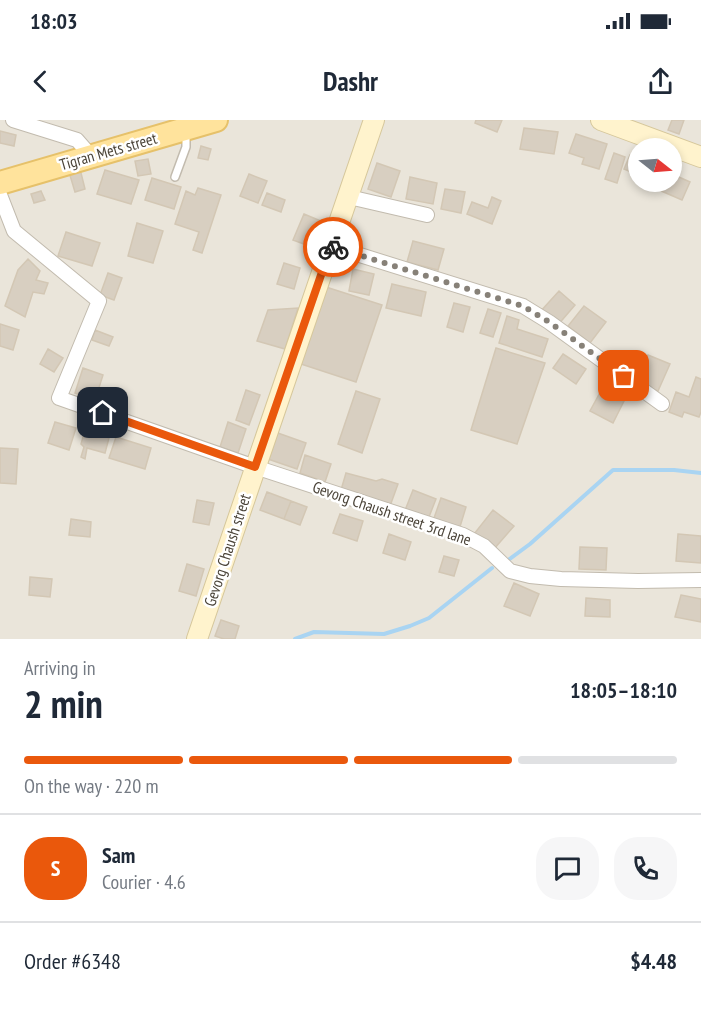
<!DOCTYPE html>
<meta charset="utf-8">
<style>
:root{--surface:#fff;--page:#f6f6f7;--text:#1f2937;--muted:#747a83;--line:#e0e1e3;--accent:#ea580c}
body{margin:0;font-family:"PT Sans Narrow",sans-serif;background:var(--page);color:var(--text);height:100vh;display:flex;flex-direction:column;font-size:22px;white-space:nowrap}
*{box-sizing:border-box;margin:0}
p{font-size:20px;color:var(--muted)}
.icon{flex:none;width:33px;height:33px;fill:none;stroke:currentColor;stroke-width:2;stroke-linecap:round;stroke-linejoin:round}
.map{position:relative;height:519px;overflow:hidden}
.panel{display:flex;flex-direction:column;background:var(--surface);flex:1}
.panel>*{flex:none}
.needle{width:39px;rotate:107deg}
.tools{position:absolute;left:628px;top:18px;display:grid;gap:12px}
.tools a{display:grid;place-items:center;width:54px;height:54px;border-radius:50%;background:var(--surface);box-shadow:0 3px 9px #0003;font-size:30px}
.pin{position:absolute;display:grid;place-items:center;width:51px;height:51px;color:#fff;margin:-26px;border-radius:12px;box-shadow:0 3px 9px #0006}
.courier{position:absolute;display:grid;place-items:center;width:60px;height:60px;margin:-30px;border:4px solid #ea580c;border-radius:50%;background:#fff;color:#222;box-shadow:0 2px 8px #0007}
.headline em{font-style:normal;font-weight:700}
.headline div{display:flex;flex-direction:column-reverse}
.headline{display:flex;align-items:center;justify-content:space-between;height:102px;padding:0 24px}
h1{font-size:39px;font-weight:700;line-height:45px}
.bar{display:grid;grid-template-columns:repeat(4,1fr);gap:9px 6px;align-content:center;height:72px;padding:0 24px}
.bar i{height:8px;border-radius:4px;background:var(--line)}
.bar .current{background:var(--accent)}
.bar p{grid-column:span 4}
.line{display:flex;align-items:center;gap:15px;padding:0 24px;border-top:2px solid var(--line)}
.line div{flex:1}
.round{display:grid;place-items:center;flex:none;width:63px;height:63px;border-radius:24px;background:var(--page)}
.status{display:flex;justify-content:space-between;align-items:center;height:42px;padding:0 30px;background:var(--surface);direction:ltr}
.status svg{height:16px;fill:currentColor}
header{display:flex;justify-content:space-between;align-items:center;height:78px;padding:0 24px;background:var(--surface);font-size:27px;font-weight:700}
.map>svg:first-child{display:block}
.residential{fill:#eae5da;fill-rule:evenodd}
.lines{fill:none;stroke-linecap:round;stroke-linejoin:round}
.stream{stroke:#a9d4f2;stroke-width:4}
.building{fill:#d8cfc1;stroke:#d3c7b4;stroke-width:1.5}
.lane-casing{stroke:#c2bbae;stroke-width:10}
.street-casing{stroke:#c2bbae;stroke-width:16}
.secondary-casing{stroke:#d6c79b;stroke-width:22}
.primary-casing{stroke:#e6c16a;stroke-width:26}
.lane{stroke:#fff;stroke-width:7}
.street{stroke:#fff;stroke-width:14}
.secondary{stroke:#fff3cd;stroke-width:20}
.primary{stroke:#ffe39c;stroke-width:22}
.done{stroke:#878178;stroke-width:6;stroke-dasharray:0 10.8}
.route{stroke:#ea580c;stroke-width:8}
.labels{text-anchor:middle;stroke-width:5;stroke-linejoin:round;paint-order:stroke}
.street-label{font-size:16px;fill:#4b4439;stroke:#fff}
</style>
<div class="status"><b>18:03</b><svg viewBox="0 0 49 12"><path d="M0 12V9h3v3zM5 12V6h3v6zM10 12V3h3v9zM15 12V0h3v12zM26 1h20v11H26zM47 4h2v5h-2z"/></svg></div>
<header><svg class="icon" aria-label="back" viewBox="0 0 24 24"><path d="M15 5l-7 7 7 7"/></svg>Dashr<svg class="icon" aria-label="share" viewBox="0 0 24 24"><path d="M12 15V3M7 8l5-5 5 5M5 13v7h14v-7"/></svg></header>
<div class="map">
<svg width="701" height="519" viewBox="0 0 701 519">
<rect width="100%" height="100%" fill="#f6f3ec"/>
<path class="residential" d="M0,0H701V519H0ZM639,28H672V62H639Z"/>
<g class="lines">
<path class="stream" d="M507,441L530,424L613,350H674L701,353
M295,519L314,512L384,514L410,506L429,498L492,448"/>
</g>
<path class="building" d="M476,0H502L497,12L475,3Z
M672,0H684L679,14L668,10Z
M524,8L558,12L554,34L520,29Z
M0,11L16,15L14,26L0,23Z
M576,14L607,24L599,49L582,44L584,38L569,33Z
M201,26L211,29L208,40L198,38Z
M614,33L625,37L617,63L605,59Z
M630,35L639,39V55L624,49Z
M148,39L151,54L138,56L135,41Z
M377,43L400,51L391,77L368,69Z
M80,49L85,69L75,72L69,52Z
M105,50L139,60L131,84L97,74Z
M249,54L267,61L258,83L240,76Z
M672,54L690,62L682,80L659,70L662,62H672Z
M410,57L437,63L433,84L406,79Z
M152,58L181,67L174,89L145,80Z
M198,68L221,75L202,133L193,130L199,112L175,104L186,71L195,75Z
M445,69L465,72L461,93L441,89Z
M41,71L45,80L34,83L31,74Z
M267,73L285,80L281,92L262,85Z
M492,77L501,81L492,104L467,94L472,82L488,88Z
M304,94L323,102L312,127L293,120Z
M137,103L163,111L153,143L128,136Z
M66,112L100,123L92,146L58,136Z
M413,121L444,129L438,150L407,142Z
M28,139L40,151L36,160L48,163L44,174L33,172L25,197L5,186L18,150Z
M284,143L300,148L294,169L277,164Z
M353,149L374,154L369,175L349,171Z
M108,153L122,158L114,180L100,175Z
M392,164L426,172L421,196L386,188Z
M326,167L382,185L356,262L301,244Z
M559,171L575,185L557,206L540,192Z
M454,183L470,187L463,212L447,207Z
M584,186L606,202L590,223L568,206Z
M298,188L285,229L257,221L268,190Z
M488,189L501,193L493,217L480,213Z
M507,196L519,200L517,209L548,219L542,237L499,223Z
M0,204L19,210L13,230L0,226Z
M95,210L113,217L109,226L92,220Z
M496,228L545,243L517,324L471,310Z
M48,229L63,238L54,252L40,244Z
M563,234L586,249L576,264L553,248Z
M648,235L670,244L658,271L637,262Z
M83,248L103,255L95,280L75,273Z
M696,257L701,259V292L699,297L684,292L682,297L669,292L676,272L689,277Z
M602,269L624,281L613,303L590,291Z
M246,270L260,275L249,305L236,300Z
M356,271L380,279L362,333L338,324Z
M55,302L76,308L69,330L48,323Z
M228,302L246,309L238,333L220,327Z
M87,303L95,306L93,313L109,318L105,333L87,328L85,339L81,337L84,327L81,324Z
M275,312L306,323L297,349L265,338Z
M116,317L151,328L145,349L109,338Z
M0,328L18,329L16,364L0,363Z
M305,335L331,344L325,362L300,353Z
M346,353L376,361L382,359L398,364L390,386L341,370Z
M413,370L436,379L427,402L404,393Z
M267,372L291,381L284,399L260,390Z
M441,378L466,387L459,410L433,401Z
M197,380L214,383L209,405L193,402Z
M291,381L307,387L300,405L284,399Z
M493,390L514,406L494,429L474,414Z
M340,394L363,401L357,421L333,413Z
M71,399L91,402L90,417L69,415Z
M389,414L411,422L405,440L383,433Z
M678,414L701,416V443L676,441Z
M580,427L607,428L606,450L579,449Z
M444,436L459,440L454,456L439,452Z
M187,444L204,449L196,476L179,471Z
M30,457L52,459L50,477L29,475Z
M514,463L539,474L530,496L504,486Z
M681,475L701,479V502L675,497Z
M586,478L610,480V497L585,496Z
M221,500L239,506L235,519H224L215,516Z"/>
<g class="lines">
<g class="lane-casing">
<path id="lane" d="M175,57L186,27V11"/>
</g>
<g class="street-casing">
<path id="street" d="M13,0L77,20L91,36
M0,75L14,111L99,181L59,278L255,347L463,415L484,426L510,451L530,456L561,459L638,461L701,460
M349,77L427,95
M331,126L523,186L549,202L662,284"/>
</g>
<g class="secondary-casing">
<path id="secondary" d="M601,0L701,37
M197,519L374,0"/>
</g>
<g class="primary-casing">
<path id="primary" d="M0,63L216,0"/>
</g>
<use href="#lane" class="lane"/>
<use href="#street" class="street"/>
<use href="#secondary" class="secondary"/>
<use href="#primary" class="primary"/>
</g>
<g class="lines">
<path class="done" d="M333,127L523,186L549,202L624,256"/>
<path class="route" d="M103,293L255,347L331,126L333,127"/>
</g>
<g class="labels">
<g class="street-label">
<text transform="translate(108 31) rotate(-16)" y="6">Tigran Mets street</text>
<text transform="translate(392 393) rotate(19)" y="6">Gevorg Chaush street 3rd lane</text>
<text transform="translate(227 430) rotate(-72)" y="6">Gevorg Chaush street</text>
</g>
</g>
</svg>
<div class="tools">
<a><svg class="needle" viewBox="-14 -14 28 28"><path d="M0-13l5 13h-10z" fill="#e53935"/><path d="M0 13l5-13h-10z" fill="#747a83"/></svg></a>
</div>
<div class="pin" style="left:624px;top:256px;background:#ea580c"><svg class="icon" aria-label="bag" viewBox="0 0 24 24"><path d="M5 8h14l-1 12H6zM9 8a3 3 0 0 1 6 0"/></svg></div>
<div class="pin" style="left:103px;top:293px;background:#1f2937"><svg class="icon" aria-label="home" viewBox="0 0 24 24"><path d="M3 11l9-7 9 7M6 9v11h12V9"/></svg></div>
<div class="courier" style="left:333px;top:127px"><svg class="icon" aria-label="bike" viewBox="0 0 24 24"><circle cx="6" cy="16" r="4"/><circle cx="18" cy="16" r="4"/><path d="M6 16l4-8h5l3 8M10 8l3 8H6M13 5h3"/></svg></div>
</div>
<section class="panel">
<div class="headline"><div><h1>2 min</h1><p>Arriving in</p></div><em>18:05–18:10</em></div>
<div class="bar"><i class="current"></i><i class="current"></i><i class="current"></i><i></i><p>On the way · 220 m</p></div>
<div class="line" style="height:108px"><b class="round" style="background:var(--accent);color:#fff">S</b><div><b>Sam</b><p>Courier · 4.6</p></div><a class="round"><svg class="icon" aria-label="chat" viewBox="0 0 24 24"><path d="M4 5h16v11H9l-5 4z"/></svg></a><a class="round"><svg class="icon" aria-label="phone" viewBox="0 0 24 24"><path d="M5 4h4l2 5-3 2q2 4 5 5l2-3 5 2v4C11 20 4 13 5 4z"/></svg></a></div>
<div class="line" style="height:78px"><div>Order #6348</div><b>$4.48</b></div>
</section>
